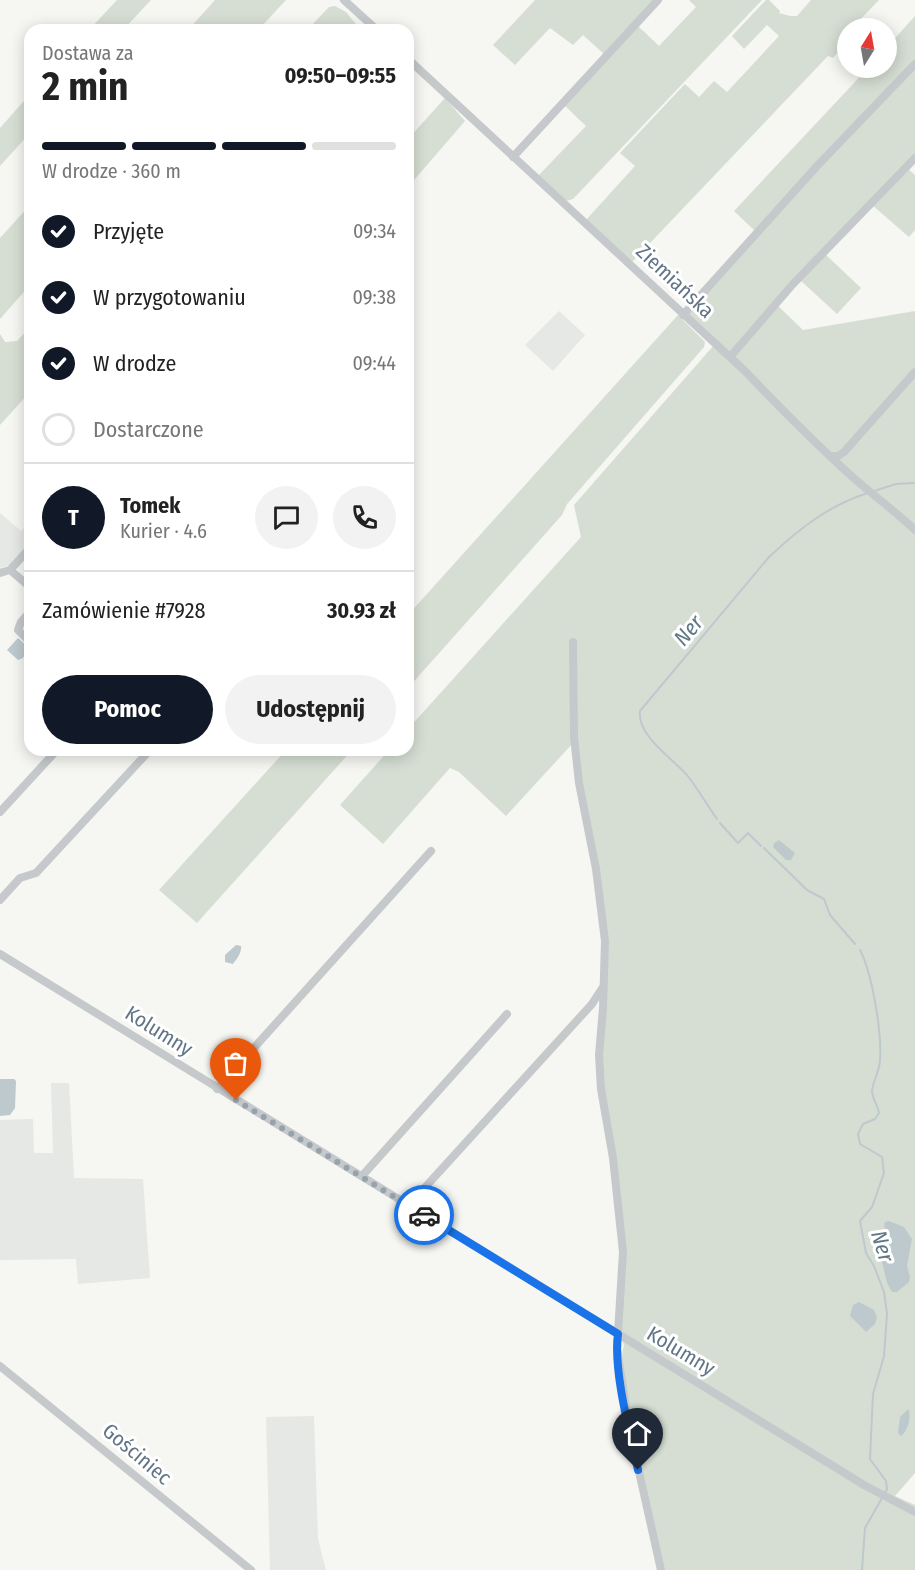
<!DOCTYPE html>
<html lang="pl">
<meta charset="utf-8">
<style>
:root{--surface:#fff;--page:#f2f2f2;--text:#222;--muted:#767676;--line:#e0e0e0;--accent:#111827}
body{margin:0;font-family:"Fira Sans Condensed",sans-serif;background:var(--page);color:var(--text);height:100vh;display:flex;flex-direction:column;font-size:22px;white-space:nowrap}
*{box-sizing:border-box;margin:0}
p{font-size:20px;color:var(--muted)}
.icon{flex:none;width:33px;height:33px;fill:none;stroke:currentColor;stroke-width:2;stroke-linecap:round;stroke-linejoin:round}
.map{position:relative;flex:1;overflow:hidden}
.details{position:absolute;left:24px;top:24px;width:390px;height:732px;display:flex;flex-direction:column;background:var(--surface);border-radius:18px;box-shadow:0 3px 15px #0003}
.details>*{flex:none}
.needle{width:39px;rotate:11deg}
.tools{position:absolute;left:837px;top:18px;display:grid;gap:12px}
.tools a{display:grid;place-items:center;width:60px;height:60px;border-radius:50%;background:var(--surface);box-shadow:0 3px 15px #0003;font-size:30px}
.pin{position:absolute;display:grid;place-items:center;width:51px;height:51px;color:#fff;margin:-62px -26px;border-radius:50% 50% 50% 0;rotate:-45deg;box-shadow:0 0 6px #0007}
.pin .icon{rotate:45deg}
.courier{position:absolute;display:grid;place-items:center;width:60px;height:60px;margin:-30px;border:4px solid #1a73e8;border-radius:50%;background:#fff;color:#222;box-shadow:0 2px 8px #0007}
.summary em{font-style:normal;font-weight:700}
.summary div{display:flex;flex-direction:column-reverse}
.summary{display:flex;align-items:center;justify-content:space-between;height:102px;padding:0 18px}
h1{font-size:39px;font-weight:700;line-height:45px}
.bar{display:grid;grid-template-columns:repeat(4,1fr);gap:9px 6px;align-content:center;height:72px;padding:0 18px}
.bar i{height:8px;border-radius:4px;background:var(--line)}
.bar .current{background:var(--accent)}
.bar p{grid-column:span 4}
.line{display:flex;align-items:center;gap:15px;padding:0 18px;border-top:2px solid var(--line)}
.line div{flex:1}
.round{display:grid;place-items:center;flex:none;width:63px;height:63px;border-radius:32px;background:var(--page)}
ol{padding:0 18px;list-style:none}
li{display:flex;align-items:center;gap:18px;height:66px}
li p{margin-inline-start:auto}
li .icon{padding:6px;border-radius:50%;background:var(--accent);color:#fff;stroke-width:4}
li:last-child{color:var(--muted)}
li i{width:33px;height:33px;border:3px solid var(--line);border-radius:50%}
.button{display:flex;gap:12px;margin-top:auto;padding:12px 18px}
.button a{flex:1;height:69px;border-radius:36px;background:var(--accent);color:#fff;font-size:24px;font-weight:700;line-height:69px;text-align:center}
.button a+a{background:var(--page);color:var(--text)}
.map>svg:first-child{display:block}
.built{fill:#e6e8e5}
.green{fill:#d6ded3}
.water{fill:#bec9ce}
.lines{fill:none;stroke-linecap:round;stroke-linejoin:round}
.stream{stroke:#bec9ce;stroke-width:2}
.minor{stroke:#c5c9cc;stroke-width:8}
.done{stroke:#96a2ac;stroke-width:6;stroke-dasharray:0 10.8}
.route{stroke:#1a73e8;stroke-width:8}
.labels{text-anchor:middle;stroke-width:6;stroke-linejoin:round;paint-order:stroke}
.street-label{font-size:21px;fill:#627586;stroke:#fff}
.water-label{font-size:22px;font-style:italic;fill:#5e7783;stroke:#fff}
</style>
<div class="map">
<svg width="915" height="1570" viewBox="0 0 915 1570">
<rect width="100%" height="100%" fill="#f6f6f2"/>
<path class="built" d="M559,311L585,335L553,371L525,345Z
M0,513L21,531L26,526L30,529V544L10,565L0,568Z
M51,1083H69L74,1178L143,1179L150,1278L78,1284L76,1259L0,1260V1120L33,1119L34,1153H53Z
M314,1416L318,1539L326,1570H270L266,1417Z"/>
<path class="green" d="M117,0H151L123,30H89Z
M215,0H286L258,30H188Z
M535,0H656L605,55L583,35L573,45L550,28L515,65L493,45Z
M689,0H762L573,199L566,201L538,176L586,126L563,104L637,25L659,46L696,7Z
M766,0H769L780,11L779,13L790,16H797L811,0H879L852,28H848L847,43L833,58L828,56L631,263L586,220L635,166L620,153L685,84L699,97L714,81L727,92L779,36L767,25L744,49L732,36Z
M335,6L346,12L360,29L358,30H307L329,7Z
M915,16V156L777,305L803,330L915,311V1473L895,1496L915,1505V1570H664C657,1537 613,1366 624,1346L619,1326L624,1264L602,1078L606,951L574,742L506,816L459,772L450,768L383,844L340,805L389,750H408V729L581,537L574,505L714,345L683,311L755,231L734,211L868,68H886L887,47Z
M30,94V133L0,166V128Z
M445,98L465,121L408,187V139Z
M907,168L915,175V230L909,237L872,205Z
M30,205V285L0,319V238Z
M825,254L861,288L837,314L800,280Z
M678,315L705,342L704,347L567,504L562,515L408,688V615Z
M30,327V392L0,425V334L5,342L17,341Z
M286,750H352L197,923L159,890Z"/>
<path class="water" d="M18,638L29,648L23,658L18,660L7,650Z
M779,840L795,853L791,860H786L773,847L774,843Z
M236,945L241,946C242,952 237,959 233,964L225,962V955Z
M0,1079H14L16,1081L15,1108L10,1115L0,1116Z
M889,1221L904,1227L912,1239L907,1266L910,1277L909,1282L897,1292H892L887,1283L882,1262L889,1244L884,1225L885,1222Z
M859,1302L874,1310L877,1317L875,1324L866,1332L850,1316L853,1305Z
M907,1410H909C911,1419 908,1431 901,1436L898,1433L900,1417Z"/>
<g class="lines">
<path class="stream" d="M874,491L896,484L915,483
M717,819C707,805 698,789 687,775C672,758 637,736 640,711L769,557C799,529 829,505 868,493
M720,823L738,843L748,833L761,846
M764,848L807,890L824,899L830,915L855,944
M860,950C872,973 882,1032 880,1060C880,1070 873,1081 872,1091C872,1098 878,1106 879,1113L875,1119L863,1124L858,1134L860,1144L882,1157L884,1173L872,1207L860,1221L866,1253L874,1266L884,1292L887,1314L884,1356L873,1394L870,1459L886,1481L887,1489L885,1493
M862,1570L865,1528L882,1498"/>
<path class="minor" d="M344,0L377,30
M408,59L746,372C779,407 813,441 848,473C870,493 894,510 915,530
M513,157L658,0
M683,315L818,165L915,64
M730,357L793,284L915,158
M832,456H838L844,452L915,372
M10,570L30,587
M0,573L10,570L30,548
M30,612L21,622L18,630L30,642
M573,642L574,737L579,783L596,869L605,941L603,1008L599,1055L601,1089L613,1158L623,1252L617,1349L629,1427L661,1570
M0,812L57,750
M0,900L20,878L36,873L150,750
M0,954L864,1485L915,1512
M217,1089L431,851
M362,1176L507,1014
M409,1205L592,1004L603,987
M0,1366L251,1570"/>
</g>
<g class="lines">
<path class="done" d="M236,1100L424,1215"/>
<path class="route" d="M424,1215L618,1334C613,1371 630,1433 638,1470"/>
</g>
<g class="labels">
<g class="street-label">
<text transform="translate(675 281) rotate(43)" y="7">Ziemiańska</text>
<text transform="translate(159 1031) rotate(32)" y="7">Kolumny</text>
<text transform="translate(681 1351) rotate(31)" y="7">Kolumny</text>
<text transform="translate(137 1454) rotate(40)" y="7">Gościniec</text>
</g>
<g class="water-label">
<text transform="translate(688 630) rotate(-50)" y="8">Ner</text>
<text transform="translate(883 1246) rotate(73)" y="8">Ner</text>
</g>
</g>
</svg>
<div class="tools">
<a><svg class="needle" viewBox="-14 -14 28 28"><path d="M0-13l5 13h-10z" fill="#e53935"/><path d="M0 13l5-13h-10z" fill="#767676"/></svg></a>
</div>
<div class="pin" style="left:236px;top:1100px;background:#ea580c"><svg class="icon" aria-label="bag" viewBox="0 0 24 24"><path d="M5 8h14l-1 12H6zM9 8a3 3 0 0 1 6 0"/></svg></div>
<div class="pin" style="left:638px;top:1470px;background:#1f2937"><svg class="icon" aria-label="home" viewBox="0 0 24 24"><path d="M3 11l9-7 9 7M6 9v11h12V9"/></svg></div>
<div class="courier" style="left:424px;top:1215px"><svg class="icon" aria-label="car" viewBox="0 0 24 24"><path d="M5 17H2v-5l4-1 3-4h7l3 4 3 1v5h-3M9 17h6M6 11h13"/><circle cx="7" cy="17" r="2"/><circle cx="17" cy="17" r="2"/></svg></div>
<section class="details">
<div class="summary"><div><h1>2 min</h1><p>Dostawa za</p></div><em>09:50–09:55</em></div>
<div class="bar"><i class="current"></i><i class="current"></i><i class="current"></i><i></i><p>W drodze · 360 m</p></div>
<ol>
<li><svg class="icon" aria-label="check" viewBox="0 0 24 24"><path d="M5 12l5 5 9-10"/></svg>Przyjęte<p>09:34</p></li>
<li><svg class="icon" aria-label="check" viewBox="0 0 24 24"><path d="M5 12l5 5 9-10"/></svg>W przygotowaniu<p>09:38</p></li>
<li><svg class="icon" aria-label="check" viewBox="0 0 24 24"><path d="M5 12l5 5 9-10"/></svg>W drodze<p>09:44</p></li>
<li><i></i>Dostarczone</li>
</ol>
<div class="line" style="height:108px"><b class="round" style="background:var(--accent);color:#fff">T</b><div><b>Tomek</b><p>Kurier · 4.6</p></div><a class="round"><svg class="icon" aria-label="chat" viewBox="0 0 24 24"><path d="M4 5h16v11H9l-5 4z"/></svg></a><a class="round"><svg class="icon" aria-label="phone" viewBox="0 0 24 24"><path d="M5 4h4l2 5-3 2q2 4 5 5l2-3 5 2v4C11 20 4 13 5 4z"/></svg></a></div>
<div class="line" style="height:78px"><div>Zamówienie #7928</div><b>30.93 zł</b></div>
<div class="button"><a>Pomoc</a><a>Udostępnij</a></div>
</section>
</div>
